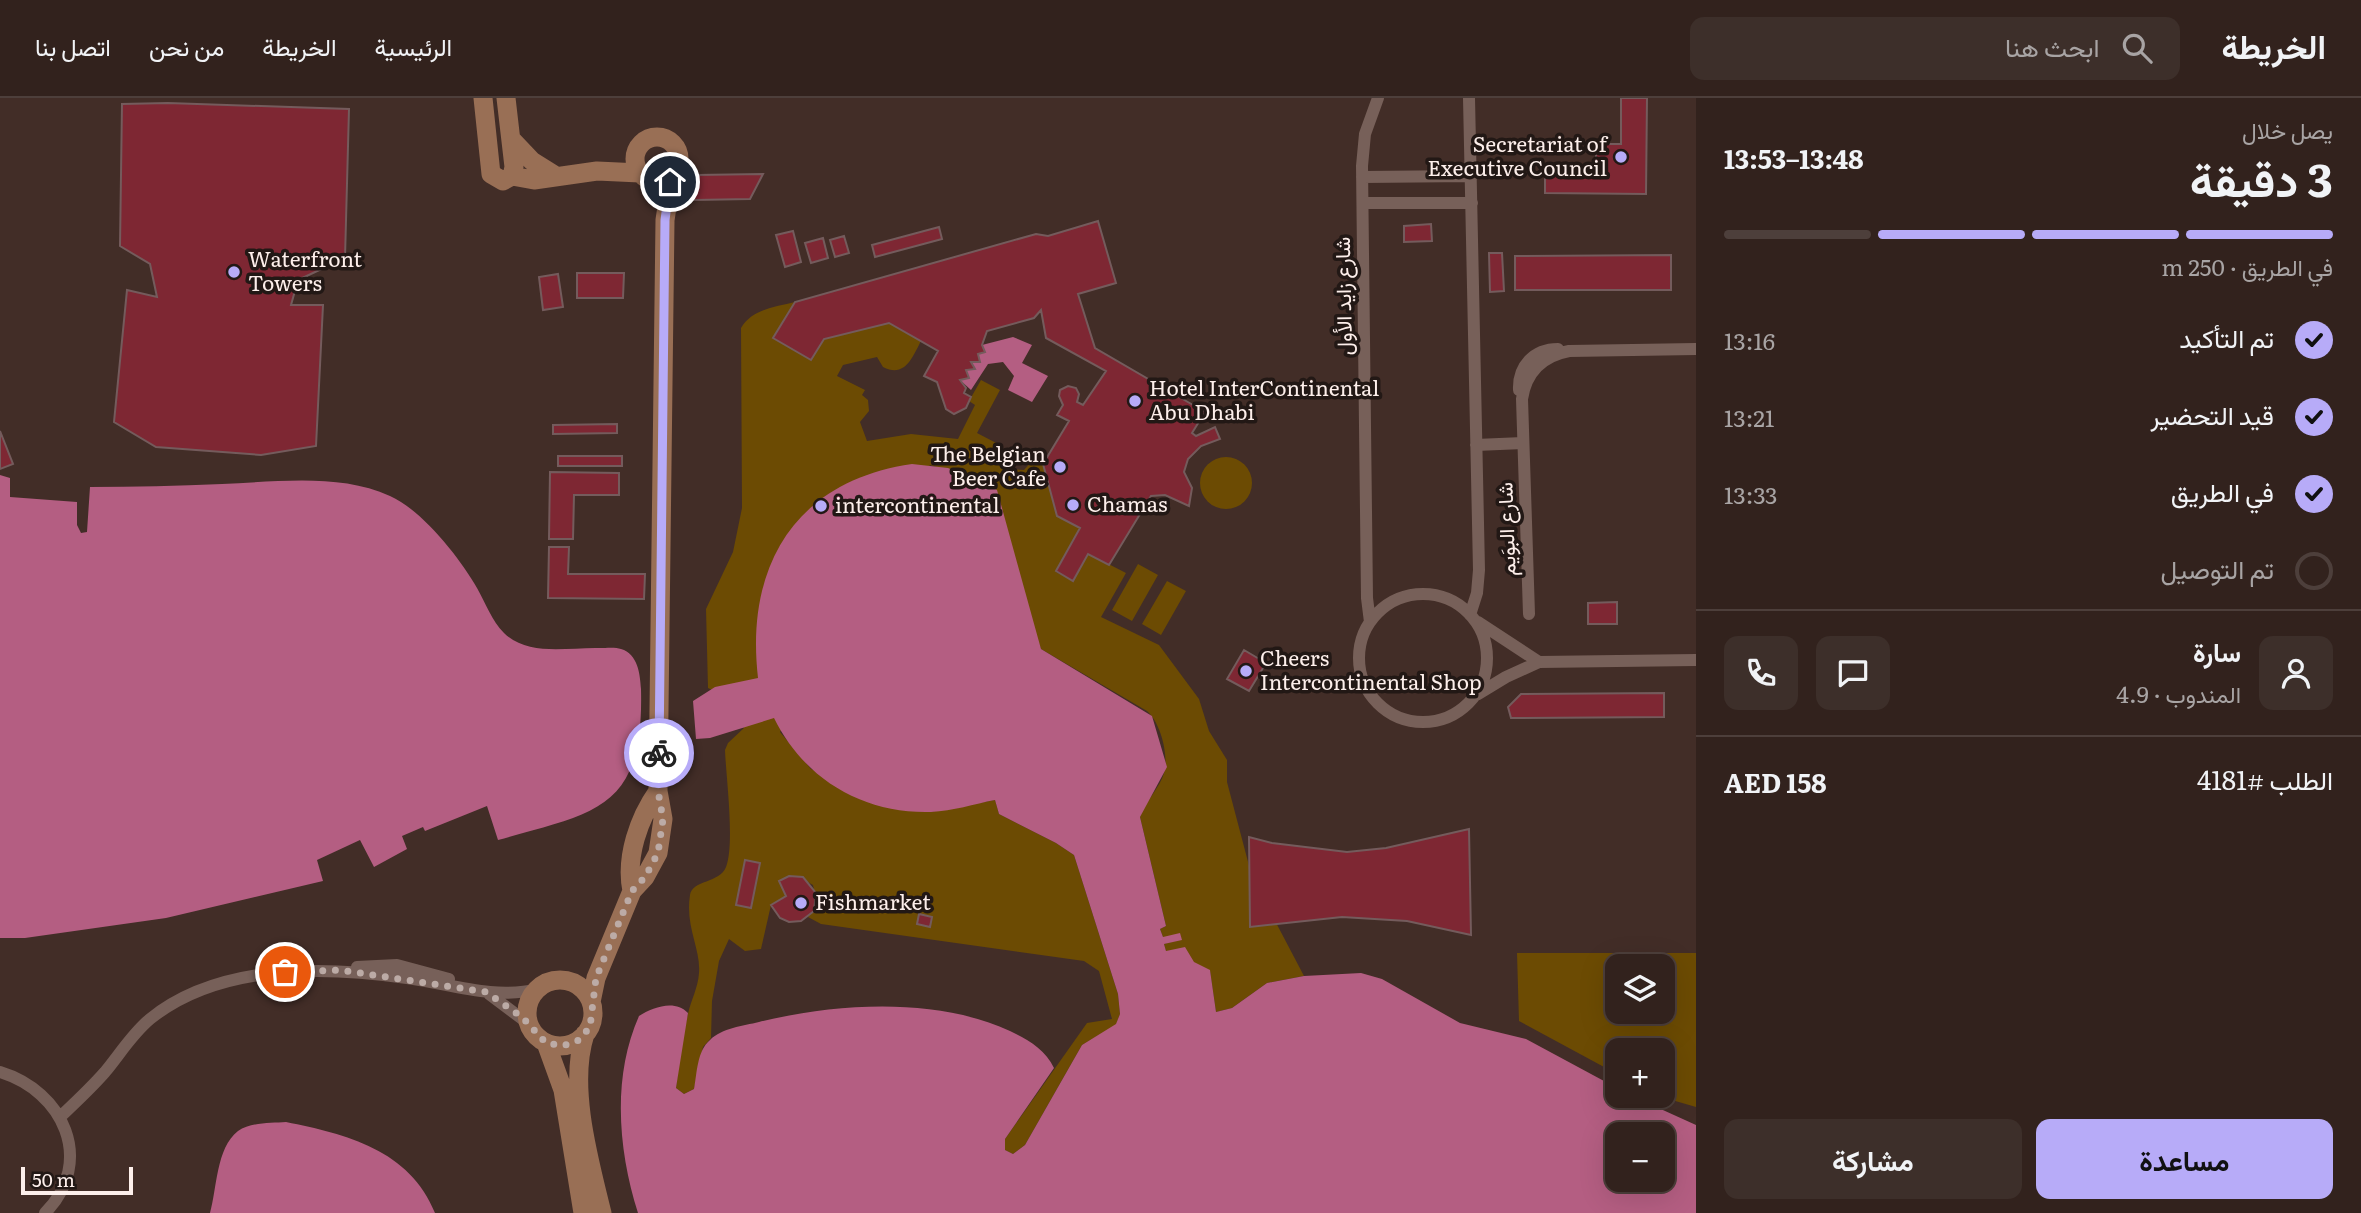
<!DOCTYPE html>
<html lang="ar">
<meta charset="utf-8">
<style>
:root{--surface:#32221d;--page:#3d2f2a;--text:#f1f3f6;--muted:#a8a4a4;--line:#4d3f3b;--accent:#b7abf8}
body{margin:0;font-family:Literata,Vazirmatn,serif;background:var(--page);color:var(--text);direction:rtl;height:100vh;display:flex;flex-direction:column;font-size:26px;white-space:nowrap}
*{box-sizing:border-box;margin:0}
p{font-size:23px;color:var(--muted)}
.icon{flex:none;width:38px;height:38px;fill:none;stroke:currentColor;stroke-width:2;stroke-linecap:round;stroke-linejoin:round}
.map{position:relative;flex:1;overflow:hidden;direction:ltr}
.panel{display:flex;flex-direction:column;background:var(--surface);width:665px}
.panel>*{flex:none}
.tools{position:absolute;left:1605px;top:856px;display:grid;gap:14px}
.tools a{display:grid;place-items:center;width:70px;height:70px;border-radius:14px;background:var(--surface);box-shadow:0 7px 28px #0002,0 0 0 2px var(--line);font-size:35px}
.scale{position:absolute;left:21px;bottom:18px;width:112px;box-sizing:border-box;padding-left:7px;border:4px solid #fdefeb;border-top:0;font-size:19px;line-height:24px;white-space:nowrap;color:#fdefeb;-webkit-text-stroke:5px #221815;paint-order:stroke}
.pin{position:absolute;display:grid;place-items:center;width:60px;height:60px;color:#fff;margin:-30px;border:4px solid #fff;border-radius:50%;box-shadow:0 2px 7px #0007}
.courier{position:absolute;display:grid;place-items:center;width:70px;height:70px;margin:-35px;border:5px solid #b7abf8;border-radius:50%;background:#fff;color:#222;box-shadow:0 2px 9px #0007}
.overview em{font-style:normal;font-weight:700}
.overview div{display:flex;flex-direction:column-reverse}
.overview{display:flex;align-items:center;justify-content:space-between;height:119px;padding:0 28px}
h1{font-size:46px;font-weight:700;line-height:52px}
.bar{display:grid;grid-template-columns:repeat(4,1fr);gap:10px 7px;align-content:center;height:84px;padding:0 28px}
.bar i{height:9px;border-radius:5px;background:var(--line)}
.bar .current{background:var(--accent)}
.bar p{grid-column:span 4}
.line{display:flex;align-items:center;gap:18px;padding:0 28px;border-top:2px solid var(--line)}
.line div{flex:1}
.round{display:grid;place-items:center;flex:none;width:74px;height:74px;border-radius:14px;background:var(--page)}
ol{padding:0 28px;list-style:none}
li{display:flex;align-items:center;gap:21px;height:77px}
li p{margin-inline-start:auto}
li .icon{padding:7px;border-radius:50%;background:var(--accent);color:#111;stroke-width:4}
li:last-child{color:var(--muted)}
li i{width:38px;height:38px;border:4px solid var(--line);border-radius:50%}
.cta{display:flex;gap:14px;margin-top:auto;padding:14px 28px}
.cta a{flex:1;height:80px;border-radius:14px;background:var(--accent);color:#111;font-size:28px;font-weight:700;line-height:80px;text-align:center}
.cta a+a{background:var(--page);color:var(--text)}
header{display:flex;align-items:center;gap:42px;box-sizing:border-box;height:98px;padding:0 35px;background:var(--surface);border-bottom:2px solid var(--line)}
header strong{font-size:33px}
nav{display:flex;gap:38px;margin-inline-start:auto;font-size:24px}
.search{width:490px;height:63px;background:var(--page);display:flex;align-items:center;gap:18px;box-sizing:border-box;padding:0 24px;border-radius:14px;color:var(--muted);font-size:26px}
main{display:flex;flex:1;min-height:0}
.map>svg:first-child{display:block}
.green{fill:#6c4b03;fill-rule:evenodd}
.water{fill:#b45e82;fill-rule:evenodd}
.building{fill:#7e2733;stroke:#745b5c;stroke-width:2}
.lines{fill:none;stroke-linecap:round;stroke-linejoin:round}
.street{stroke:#776059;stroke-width:12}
.secondary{stroke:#996f55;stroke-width:19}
.done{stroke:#bcaba6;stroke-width:7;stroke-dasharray:0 12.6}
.route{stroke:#b7abf8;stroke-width:9}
.poi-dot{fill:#b7abf8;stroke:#221815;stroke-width:2.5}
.labels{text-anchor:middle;stroke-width:7;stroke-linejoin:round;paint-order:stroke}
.poi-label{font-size:21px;fill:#fdefeb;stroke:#221815;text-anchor:start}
.street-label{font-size:21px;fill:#fdefeb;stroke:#221815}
</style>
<header>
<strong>الخريطة</strong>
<div class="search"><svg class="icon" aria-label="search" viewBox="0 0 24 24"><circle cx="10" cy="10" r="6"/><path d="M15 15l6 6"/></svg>ابحث هنا</div>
<nav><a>الرئيسية</a><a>الخريطة</a><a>من نحن</a><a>اتصل بنا</a></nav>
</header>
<main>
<section class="panel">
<div class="overview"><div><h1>3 دقيقة</h1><p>يصل خلال</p></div><em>13:48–13:53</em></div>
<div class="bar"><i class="current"></i><i class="current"></i><i class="current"></i><i></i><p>في الطريق · 250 m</p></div>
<ol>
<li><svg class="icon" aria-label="check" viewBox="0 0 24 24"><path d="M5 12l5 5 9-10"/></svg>تم التأكيد<p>13:16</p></li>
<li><svg class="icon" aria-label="check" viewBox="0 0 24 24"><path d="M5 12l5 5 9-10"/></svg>قيد التحضير<p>13:21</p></li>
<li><svg class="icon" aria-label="check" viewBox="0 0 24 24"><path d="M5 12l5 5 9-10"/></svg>في الطريق<p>13:33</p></li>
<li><i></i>تم التوصيل</li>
</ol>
<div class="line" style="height:126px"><a class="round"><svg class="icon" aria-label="person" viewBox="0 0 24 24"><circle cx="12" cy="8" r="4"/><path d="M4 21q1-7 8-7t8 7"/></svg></a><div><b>سارة</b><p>المندوب · 4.9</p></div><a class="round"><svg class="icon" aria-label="chat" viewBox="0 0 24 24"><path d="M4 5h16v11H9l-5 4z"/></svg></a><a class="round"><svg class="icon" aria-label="phone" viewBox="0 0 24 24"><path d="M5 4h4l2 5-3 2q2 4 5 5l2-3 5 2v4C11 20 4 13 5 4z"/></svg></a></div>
<div class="line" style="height:91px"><div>الطلب #4181</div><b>AED 158</b></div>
<div class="cta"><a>مساعدة</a><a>مشاركة</a></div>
</section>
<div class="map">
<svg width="1696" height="1115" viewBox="0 0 1696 1115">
<rect width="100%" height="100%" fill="#422d27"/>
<path class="green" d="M795,204L773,240L811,262L824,241L889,225L921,243C912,260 905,280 883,269L877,259L843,267L837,278L865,292L862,297L868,302L869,313L860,324L867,343L911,336L958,341L975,307L969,303L981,282L1000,292L977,335L1002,348L1001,359L1011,371L1024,372L1033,362L1043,366L1057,418L1080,430L1056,474L1073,483L1087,455L1126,475L1101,519L1159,547L1199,601L1209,633L1227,662V684L1252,779L1304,878L1267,885L1232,910L1216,914L1210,873L1166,853L1164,846L1182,841L1163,839L1160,831L1166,828L1140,719C1145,703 1160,690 1164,675C1169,658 1161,625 1147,613L1041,551L978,381L930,367L780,634L811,671L930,714L995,702L999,716L1056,745L1074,757L1118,896L1120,916L1116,927L1082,947L1025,1047L1013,1056L1005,1052V1041L1087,925L1112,921L1099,873L1084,863L821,826L808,819L817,805L813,787L797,778L779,783L786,798L771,807L761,851L745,853L729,841L719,863L712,903L711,940L703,949L694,991L684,996L676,990C679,966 682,939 688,916C691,902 698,890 699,875C701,851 685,829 690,797C692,782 720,785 726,769C735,746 726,679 725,652L728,645L744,630L719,595L708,590L706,511L733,454L742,410L741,230C752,211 775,209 795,204Z
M1200 385a26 26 0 1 1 52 0a26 26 0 1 1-52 0Z
M1138,466L1158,477L1132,523L1112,512Z
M1167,483L1186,493L1161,537L1142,526Z
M1517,855H1696V1009L1658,998H1662V952H1617V976L1519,923ZM1617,868H1662V914H1617Z"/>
<path class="water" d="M1013,239L1032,247L1022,265L1048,278L1032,304L1008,292L1014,278L1003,264L988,266L971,292L960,282L969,280L966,272L975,271L971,264L982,247Z
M912,366L948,370L997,392L1041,551L1152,618L1167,669L1140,719L1166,828L1160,831L1163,839L1180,835L1182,842L1164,846L1166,853L1185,849L1194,864L1210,872L1216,914L1232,910L1267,885L1304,878L1361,875L1382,881L1460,925L1526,941L1617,990V998H1632L1696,1027V1115H638C618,1052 612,979 639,918C653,909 675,901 688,915L676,990L684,996L694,991C697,975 697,953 710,942C722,930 743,928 759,924C837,905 936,899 1010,933C1028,942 1045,951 1054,970L1005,1041V1052L1013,1056L1025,1047L1082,947L1116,926L1120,916L1118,896L1074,757L1056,745L999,716L995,702C974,706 953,713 931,714C863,716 804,681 774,620L710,640L696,641L693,603L715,589L758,580C745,468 795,383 912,366ZM1617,1036H1662V1082H1617Z
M0,377L10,380V399L77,404V427L81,435L87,434L90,389C134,389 178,388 222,386C277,384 339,375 390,398C422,412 460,460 477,490C485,504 492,523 504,535C528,559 569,549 600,550C606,550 616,549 621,551C638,556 640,576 641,591C644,711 598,714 498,742L487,708L425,733L423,729L402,738L407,751L374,769L360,742L317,762L323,783L166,820L25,840H0Z
M286,1024C346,1036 410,1052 435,1115H210C217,1091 216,1050 238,1033C251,1024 272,1025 286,1024Z"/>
<path class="building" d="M1621,0H1647L1646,96L1545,95V72H1596V46H1621Z
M168,5L349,11L345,160L298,182L291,207H323L316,348L261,357L156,349L114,324L127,192L157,199L150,166L120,148L122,6Z
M763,76L750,101L694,102L696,77Z
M1098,123L1116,185L1078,196L1095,250L1205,314L1192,335L1196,338L1215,329L1220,341L1201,348L1188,361L1184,374L1192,390L1189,408L1165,397L1151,398L1109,467L1088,456L1073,483L1056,473L1080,430L1057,418L1043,366L1069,323L1057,317L1063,307L1059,298L1060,292L1068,288L1076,290L1079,296L1077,304L1083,307L1106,273L1046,240L1041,212L1034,220L987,233L982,247L985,254L978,256L980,264H971L975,271L966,272L969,280L960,282L966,290L964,295L971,299L966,310L954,316L946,311L937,284L924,278L938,253L889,225L824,241L811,262L773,240L795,204L1036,136L1048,138Z
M1431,126L1432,143L1404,144V128Z
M939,129L942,141L875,159L872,147Z
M793,133L801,164L785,169L776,137Z
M844,138L849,155L835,159L830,142Z
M823,140L828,160L811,165L805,145Z
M1489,155H1502L1504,193L1490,194Z
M1671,157V192H1515V158Z
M577,175H624L623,200H577Z
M558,176L563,209L543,212L539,179Z
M617,326V335L553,336V327Z
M0,333L13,366L0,371Z
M558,358H622V368H558Z
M550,374L619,375V397H574L573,441H549Z
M549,449H569L568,476H645L644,501L548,500Z
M1617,504V526H1588V505Z
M1244,552L1266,565L1249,593L1227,581Z
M1664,595V619L1511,620L1508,609L1521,596Z
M1469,731L1471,837L1407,823L1342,819L1250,829L1249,739L1272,745L1347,754L1386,750Z
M745,762L760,765L751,810L736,807Z
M789,778L803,779L816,795L814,813L801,823L789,824L780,820L771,807L786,798L779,783Z
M919,816L932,819L930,829L917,826Z"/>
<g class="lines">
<path class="street" d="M1469,0L1479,472L1477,495L1470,517
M1362,79L1472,78
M1363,105H1472
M1519,292C1518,268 1534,251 1558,251
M1476,347L1523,345
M1359 560a64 64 0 1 1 128 0a64 64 0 1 1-128 0Z
M1529,516L1522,301C1526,274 1542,258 1569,253L1696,251
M1370,524L1367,500L1362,68L1365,36L1378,0
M1478,524L1539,564
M1478,596L1506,579L1539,564L1696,562
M357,869L397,867L449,881
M489,896L529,926
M0,974C63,993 96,1063 45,1115
M60,1019C76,1004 91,990 105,974C120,956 132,936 150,921C219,865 325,868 407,880C450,886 495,902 538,891"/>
<path class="secondary" d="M483,0L491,76L503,83L512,78L514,69L506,0
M635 61a22 22 0 1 1 44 0a22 22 0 1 1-44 0Z
M513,43L532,63L556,78
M512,78L534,82L597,73L640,75
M632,793C625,759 639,720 658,693
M527 915a33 33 0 1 1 66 0a33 33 0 1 1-66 0Z
M591,904L596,880L632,793L645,779L658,755L663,721L658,693L665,122L672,76
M585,936C568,988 589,1062 602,1115
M546,945L563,992L583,1115"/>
</g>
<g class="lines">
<path class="done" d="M285,874L340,872L486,894L522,919L546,945L563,948L579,942L590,929L596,880L632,793L645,779L658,755L663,721L658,693L659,655"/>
<path class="route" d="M659,655L665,122L670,84"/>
</g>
<g class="poi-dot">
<circle cx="1621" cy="59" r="7"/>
<circle cx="234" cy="174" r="7"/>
<circle cx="1135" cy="303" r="7"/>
<circle cx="1060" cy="369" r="7"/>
<circle cx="1073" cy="407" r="7"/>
<circle cx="821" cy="408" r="7"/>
<circle cx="1246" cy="573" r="7"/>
<circle cx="801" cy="805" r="7"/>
</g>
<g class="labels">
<g class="poi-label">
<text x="1607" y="54" text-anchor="end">Secretariat of<tspan x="1607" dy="24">Executive Council</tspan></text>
<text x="248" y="169">Waterfront<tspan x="248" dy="24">Towers</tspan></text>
<text x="1149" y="298">Hotel InterContinental<tspan x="1149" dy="24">Abu Dhabi</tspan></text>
<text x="1046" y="364" text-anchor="end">The Belgian<tspan x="1046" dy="24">Beer Cafe</tspan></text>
<text x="1087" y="414">Chamas</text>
<text x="835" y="415">intercontinental</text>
<text x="1260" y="568">Cheers<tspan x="1260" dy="24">Intercontinental Shop</tspan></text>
<text x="815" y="812">Fishmarket</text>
</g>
<g class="street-label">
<text transform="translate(1344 198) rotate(-91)" y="7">شارع زايد الأول</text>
<text transform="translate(1507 431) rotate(-92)" y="7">شارع البوَيم</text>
</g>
</g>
</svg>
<div class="tools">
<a><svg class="icon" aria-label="layers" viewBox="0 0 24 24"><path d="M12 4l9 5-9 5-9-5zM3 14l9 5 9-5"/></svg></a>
<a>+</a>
<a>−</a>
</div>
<div class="scale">50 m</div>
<div class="pin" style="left:285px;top:874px;background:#ea580c"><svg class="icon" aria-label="bag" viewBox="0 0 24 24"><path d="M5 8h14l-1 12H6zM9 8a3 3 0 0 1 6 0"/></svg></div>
<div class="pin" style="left:670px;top:84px;background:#1f2937"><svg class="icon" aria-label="home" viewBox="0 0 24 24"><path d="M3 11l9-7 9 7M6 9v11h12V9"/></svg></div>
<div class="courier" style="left:659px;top:655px"><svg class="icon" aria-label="bike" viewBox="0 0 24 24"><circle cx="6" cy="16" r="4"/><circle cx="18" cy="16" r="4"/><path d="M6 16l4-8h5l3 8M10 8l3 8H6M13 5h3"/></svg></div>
</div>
</main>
